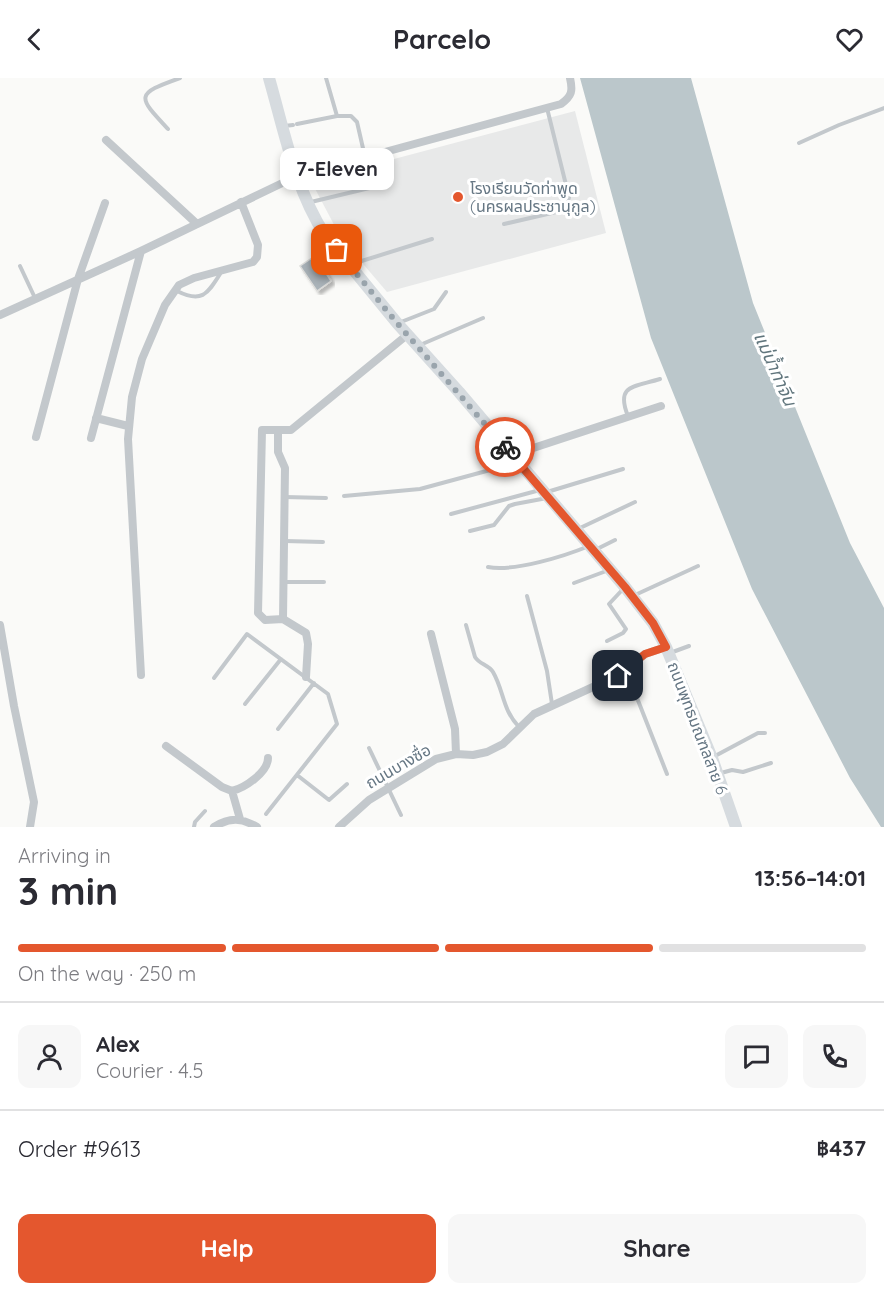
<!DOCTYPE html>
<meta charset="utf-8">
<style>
:root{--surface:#fff;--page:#f7f7f7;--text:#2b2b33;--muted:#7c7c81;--line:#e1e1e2;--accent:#e4572e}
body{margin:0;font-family:Quicksand,"Noto Sans Thai",sans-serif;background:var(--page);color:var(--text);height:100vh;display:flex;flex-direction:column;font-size:22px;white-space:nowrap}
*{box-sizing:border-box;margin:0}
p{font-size:20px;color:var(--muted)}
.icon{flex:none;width:33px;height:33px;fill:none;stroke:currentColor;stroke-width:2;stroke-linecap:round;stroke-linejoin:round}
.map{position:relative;height:749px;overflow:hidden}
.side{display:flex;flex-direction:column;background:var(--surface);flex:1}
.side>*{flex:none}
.pin{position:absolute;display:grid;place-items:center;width:51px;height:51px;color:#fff;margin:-26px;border-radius:12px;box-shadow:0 3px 9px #0006}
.courier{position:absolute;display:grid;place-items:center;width:60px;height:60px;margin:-30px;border:4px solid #e4572e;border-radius:50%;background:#fff;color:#222;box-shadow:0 2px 8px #0007}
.bubble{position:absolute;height:42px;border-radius:12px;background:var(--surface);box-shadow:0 3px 9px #0003;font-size:20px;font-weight:700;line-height:42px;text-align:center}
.overview em{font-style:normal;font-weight:700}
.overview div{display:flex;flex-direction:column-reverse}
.overview{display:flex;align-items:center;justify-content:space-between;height:102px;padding:0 18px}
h1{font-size:39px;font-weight:700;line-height:45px}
.bar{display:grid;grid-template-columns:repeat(4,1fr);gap:9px 6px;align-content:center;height:72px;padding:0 18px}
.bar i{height:8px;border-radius:4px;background:var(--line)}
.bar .on{background:var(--accent)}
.bar p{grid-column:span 4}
.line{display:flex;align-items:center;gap:15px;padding:0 18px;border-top:2px solid var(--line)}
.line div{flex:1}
.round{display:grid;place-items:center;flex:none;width:63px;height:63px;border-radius:12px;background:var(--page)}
.action{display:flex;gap:12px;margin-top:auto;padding:12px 18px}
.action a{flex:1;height:69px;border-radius:12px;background:var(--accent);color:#fff;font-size:24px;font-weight:700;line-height:69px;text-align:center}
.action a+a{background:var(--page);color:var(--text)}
header{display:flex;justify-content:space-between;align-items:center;height:78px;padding:0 18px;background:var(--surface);font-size:27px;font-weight:700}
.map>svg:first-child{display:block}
.built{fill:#e8e9e9}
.water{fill:#bbc7cb}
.building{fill:#aab3b9;stroke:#dcdcda;stroke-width:1.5;filter:url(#shadow)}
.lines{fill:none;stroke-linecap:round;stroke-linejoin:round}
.lane{stroke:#c3c8cc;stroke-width:4}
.street{stroke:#c3c8cc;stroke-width:8}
.secondary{stroke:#d6dbdf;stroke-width:12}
.done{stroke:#99a4ac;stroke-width:6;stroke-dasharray:0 10.8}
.route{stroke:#e4572e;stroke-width:8}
.poi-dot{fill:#e4572e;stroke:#fff;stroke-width:2}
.labels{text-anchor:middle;stroke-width:6;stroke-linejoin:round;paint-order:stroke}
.poi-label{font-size:16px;fill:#657683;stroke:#fff;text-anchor:start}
.street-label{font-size:16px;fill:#657683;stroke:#fff}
.water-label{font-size:18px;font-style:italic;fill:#60757c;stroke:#fff}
</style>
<header><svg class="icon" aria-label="back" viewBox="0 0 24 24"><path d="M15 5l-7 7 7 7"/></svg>Parcelo<svg class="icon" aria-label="heart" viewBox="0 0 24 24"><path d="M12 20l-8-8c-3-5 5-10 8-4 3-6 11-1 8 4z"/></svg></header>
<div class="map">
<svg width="884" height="749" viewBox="0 0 884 749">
<defs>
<filter id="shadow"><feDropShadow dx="3.5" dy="3.5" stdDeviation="1.5" flood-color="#0004"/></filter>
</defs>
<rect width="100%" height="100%" fill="#fafaf8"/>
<path class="built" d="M575,33L606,155L387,214L341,160L311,103Z"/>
<path class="water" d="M580,0H691L753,225L850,465L884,530V749H881L850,700L752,511L651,260Z"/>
<path class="building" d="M315,178L331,203L317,213L300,188Z"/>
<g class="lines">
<path class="lane" d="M326,0L337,38
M297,46L337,38H351L357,44L365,79
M284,48L293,47
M168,51C137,18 135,16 180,0
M799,65L839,47L884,30
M311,124L386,106
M504,146L556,134L567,127L569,119L547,30
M352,186L432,161
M20,188L35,220
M177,213C201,225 207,217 220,196
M401,244L434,231L446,214
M420,267L483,240
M628,338C615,306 635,309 660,301
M493,352L512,344
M547,414L623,391
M344,418L420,411L516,385
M285,419L326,420
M451,436L540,412
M580,450L635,424
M470,453L494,447L509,428L515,426L547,420
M285,463L323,464
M597,471L615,462
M488,489C514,494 565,478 589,468
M284,504H324
M574,505L609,492
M635,517L698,488
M527,518L547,593L552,626
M466,547L475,579C480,587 488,586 493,594C504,613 502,631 519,649
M607,563L623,555L626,551L609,526L624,510
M670,575L689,568
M626,592L667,696
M214,600L247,556L328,616L337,646L266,736
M245,626L281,581
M278,651L314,605
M369,670L401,737
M715,678L758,655H765
M721,695L732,692L743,694L771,685
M297,697L329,722L347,706
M194,749L195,744L205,733"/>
<path class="street" d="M106,62L197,146
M0,237L141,173L297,98L561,26C572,18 573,13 570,0
M96,340L128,348
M278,352V374L285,390L283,541
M36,359L78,201L105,125
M91,360L141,173
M512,377L661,328
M0,547L14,628L34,724L30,749
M431,556L455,651L456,676
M141,597L128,361L132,319L142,281L165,227L179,207L194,200L253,184L257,179L258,167L241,124
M306,599L308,566L306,555L283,541L265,542L258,535L262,352H291L407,257
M166,668L222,709L232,713C245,710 268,694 268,680
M232,713L240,741
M214,749C230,739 242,740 257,749
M339,749L369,722L436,681L456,676L473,677L487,674L503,666L534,636L617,598L645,576L666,569"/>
<path class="secondary" d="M269,0C284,52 295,111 325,157L397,245L459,314L625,509L653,545L666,569L712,680L736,749"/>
</g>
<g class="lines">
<path class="done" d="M337,172L397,245L505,369"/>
<path class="route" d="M505,369L625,509L653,545L666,569L645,576L618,598"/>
</g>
<circle class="poi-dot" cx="458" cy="119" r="6"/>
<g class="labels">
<g class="poi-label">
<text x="470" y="116">โรงเรียนวัดท่าพูด<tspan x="470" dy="18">(นครผลประชานุกูล)</tspan></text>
</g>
<g class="street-label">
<text transform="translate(698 650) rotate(69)" y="6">ถนนพุทธมณฑลสาย 6</text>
<text transform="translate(398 688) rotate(-30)" y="6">ถนนบางซื่อ</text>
</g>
<g class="water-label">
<text transform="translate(775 291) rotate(66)" y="6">แม่น้ำท่าจีน</text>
</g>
</g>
</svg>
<div class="pin" style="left:337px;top:172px;background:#ea580c"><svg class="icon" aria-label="bag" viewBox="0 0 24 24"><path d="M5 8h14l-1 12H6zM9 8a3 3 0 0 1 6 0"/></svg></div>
<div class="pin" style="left:618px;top:598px;background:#1f2937"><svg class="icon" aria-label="home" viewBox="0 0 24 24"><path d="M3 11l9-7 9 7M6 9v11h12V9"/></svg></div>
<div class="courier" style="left:505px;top:369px"><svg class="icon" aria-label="bike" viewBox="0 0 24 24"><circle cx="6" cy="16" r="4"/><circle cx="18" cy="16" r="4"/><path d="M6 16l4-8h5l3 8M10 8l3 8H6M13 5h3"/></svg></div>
<div class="bubble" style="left:280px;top:70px;width:114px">7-Eleven</div>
</div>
<section class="side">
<div class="overview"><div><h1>3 min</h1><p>Arriving in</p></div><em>13:56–14:01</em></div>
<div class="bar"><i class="on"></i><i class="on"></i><i class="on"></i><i></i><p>On the way · 250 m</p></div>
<div class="line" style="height:108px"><a class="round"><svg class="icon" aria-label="person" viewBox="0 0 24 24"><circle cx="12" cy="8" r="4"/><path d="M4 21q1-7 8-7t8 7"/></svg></a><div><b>Alex</b><p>Courier · 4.5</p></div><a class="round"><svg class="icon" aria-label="chat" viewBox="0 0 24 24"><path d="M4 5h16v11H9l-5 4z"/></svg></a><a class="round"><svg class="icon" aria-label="phone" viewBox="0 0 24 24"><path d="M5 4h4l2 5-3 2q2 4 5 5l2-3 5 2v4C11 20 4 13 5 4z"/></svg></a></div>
<div class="line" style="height:78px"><div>Order #9613</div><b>฿437</b></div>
<div class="action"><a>Help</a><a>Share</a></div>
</section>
